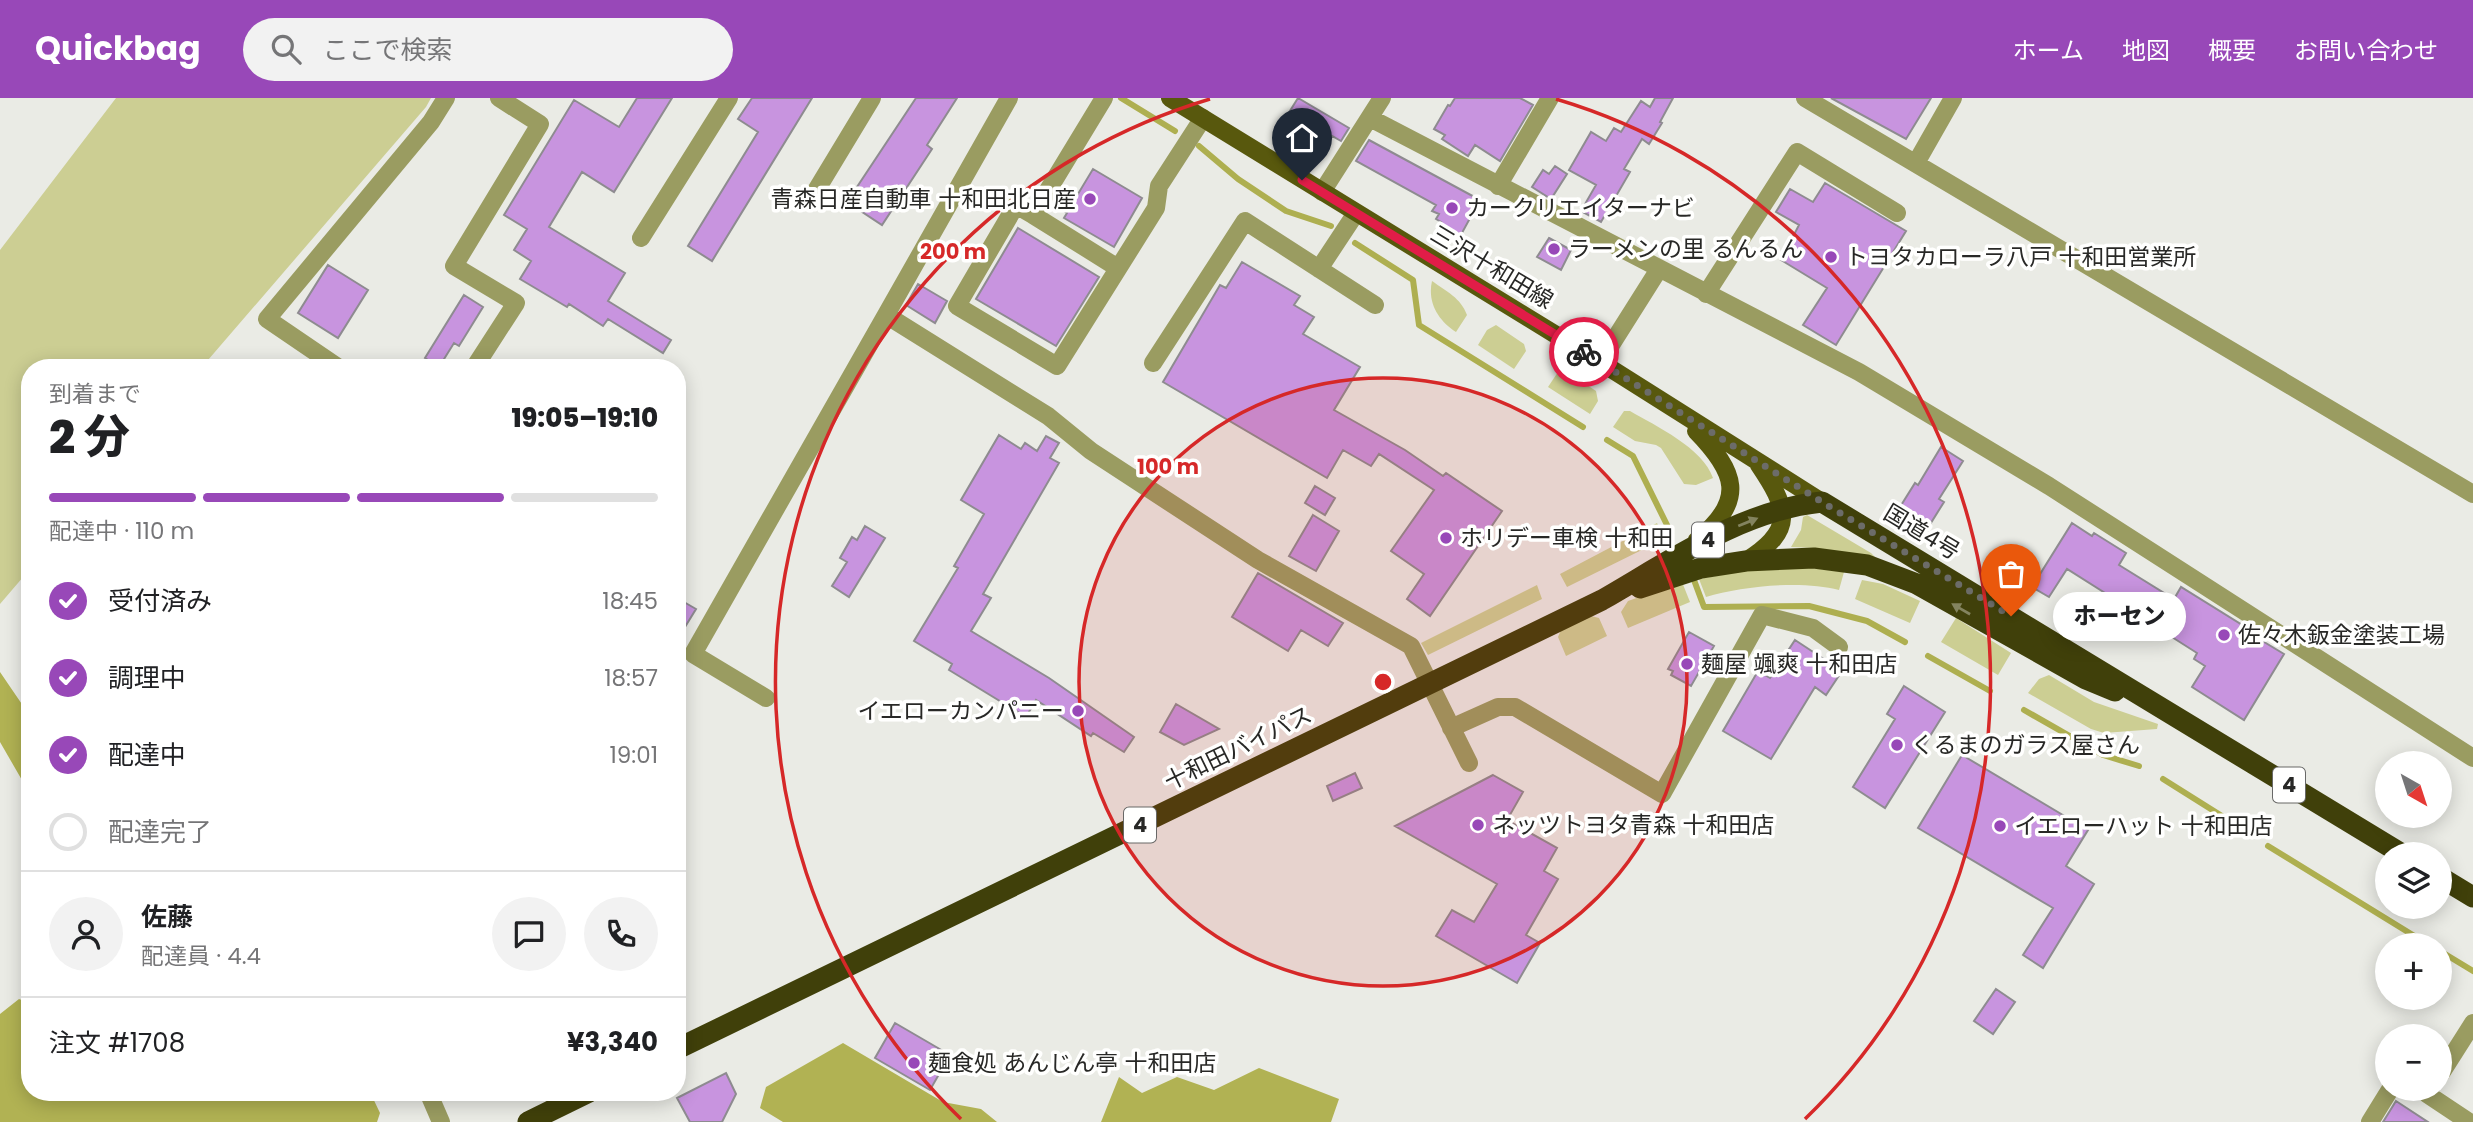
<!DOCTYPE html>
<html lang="ja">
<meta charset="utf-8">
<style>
:root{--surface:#fff;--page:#f2f2f2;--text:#202124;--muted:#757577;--line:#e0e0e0;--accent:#9848b8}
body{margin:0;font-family:Poppins,"Noto Sans JP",sans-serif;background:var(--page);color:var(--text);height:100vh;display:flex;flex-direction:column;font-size:26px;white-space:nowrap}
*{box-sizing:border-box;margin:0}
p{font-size:23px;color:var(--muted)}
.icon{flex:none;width:38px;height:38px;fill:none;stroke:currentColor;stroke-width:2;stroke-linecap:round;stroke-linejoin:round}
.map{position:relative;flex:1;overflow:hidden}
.drawer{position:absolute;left:21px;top:261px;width:665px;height:742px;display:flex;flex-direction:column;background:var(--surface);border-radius:28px;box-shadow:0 4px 18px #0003}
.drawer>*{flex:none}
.needle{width:46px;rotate:141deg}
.tools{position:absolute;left:2375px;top:653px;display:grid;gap:14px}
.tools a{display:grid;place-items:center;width:77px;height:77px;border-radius:50%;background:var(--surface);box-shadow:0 4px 18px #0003;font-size:35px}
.pin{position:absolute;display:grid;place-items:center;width:60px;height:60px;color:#fff;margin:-72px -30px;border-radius:50% 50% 50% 0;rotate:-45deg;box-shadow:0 0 7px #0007}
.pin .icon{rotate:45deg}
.courier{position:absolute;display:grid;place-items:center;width:70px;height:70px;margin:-35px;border:5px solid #e11d48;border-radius:50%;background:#fff;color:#222;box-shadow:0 2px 9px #0007}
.bubble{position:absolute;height:49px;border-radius:24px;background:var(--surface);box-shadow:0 4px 18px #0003;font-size:23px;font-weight:800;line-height:49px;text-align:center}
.head em{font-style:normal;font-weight:800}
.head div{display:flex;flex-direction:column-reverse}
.head{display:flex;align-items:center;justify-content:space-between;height:119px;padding:0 28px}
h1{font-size:46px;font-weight:800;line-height:52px}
.bar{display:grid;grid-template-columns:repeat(4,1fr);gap:10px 7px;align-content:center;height:84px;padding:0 28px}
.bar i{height:9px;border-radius:5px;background:var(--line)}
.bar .selected{background:var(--accent)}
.bar p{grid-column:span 4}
.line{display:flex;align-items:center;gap:18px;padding:0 28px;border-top:2px solid var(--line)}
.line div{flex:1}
.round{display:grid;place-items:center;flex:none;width:74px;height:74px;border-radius:37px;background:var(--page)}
ol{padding:0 28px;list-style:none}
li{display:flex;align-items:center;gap:21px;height:77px}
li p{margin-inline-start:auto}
li .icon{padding:7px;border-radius:50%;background:var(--accent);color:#fff;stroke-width:4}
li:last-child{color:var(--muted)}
li i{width:38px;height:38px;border:4px solid var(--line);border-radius:50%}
header{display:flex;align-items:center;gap:42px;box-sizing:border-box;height:98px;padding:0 35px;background:var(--accent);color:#fff}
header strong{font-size:33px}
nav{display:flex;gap:38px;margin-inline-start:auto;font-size:24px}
.search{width:490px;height:63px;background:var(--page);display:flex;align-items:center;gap:18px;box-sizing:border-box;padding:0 24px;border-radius:38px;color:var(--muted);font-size:26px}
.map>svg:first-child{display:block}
.green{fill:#ccce93}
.forest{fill:#b1b253}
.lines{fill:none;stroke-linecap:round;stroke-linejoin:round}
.stream{stroke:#aeaf50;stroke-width:6}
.building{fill:#c894df;stroke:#8e8b90;stroke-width:2}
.minor{stroke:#9a9c61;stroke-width:18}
.major{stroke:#58580d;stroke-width:18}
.highway{stroke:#40400a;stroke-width:21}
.oneway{fill:#83835f}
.done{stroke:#6c6c69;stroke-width:7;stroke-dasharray:0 12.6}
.route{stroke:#e11d48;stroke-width:9}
.ring{fill:none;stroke:#d62828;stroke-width:3.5}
.poi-dot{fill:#9848b8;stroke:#fffffe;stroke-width:2.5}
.labels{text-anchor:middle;stroke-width:7;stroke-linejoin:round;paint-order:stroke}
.shield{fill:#fffffe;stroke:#686867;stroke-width:2}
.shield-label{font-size:21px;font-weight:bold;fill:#282826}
.poi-label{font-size:23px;fill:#282826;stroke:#fffffe;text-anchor:start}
.street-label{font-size:23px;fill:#282826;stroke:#fffffe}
.centre{fill:#d62828;stroke:#fffffe;stroke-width:3.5}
.ring-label{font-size:21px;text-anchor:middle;font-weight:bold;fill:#d62828;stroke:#fffffe;stroke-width:7;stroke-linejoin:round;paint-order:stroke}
</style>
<header>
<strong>Quickbag</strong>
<div class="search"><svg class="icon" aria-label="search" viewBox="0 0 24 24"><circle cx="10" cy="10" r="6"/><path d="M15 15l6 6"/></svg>ここで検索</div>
<nav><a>ホーム</a><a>地図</a><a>概要</a><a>お問い合わせ</a></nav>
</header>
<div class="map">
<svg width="2473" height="1024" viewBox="0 0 2473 1024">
<rect width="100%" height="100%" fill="#eaebe5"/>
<path class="green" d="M116,0H431L426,9L202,269L30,270V471L0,506V152Z
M1432,183C1446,193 1461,200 1467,217L1456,234C1439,223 1427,205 1432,183Z
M1496,227L1524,246L1526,253L1514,271L1478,247L1487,232Z
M1566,273L1596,293L1598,303L1590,316L1548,289L1558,274Z
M1624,313H1630C1656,328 1703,350 1713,380L1696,387L1684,386L1661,350L1656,347L1635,343L1613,329Z
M1807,417L1871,455L1875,459L1873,462L1813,450L1791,449L1801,432L1803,419Z
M1657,425L1664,441L1567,489L1560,476Z
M1781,466L1844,474L1839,492C1802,482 1742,488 1706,499L1699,481Z
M1862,482L1883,486L1920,503L1910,525L1855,501Z
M1682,484L1690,504L1628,530L1621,514L1628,503Z
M1537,487L1542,501L1428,557L1421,545Z
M1591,518L1599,520L1607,538L1566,558L1558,539L1561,532Z
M1956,520L2011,555L1998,577L1941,544Z
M2049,577L2094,604L2158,626L2157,631L2104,635L2091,631L2028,595L2039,581Z"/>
<path class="forest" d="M0,574L30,618V696L0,644Z
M19,901L30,905V994H370L380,1015L377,1024H0V916Z
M843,945L943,1004L981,1011L997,1024H783L760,1010L766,989Z
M1259,970L1339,1001L1331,1024H1101L1119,979L1142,995L1177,979L1214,992Z"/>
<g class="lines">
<path class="stream" d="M1121,0L1175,33
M1199,48L1238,81L1286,113L1331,128
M1355,145L1413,182L1419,227L1583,329
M1607,342L1633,358L1671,435
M1694,482L1704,509L1809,508L1867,523L1905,544
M1928,558L1990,593
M2024,612L2103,657L2139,668
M2163,681L2241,730
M2268,748L2429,847
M2440,853L2473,873"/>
</g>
<path class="building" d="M637,0H672L614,94L582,74L549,129L625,175L608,203L671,242L663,255L608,221L603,228L569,206L567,209L520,181L531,163L514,152L527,131L504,117L574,2L619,29Z
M752,0H812L712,163L688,148L758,34L738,21Z
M916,0H957L927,47L932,51L882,127L847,104Z
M1298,0L1349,30L1341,43L1332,38L1330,42L1316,34L1295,50L1275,37Z
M1455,0H1520L1533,7L1500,63L1475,47L1468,58L1442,41L1445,37L1434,31L1448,7L1450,8Z
M1655,0H1673L1660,24L1662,25L1649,46L1642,41L1624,71L1630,74L1601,124L1581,113L1596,87L1569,72L1591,34L1606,43L1614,30L1621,34L1641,3L1650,9Z
M1831,0H1931L1906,41Z
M1369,42L1480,102L1457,144L1443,137L1446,132L1438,128L1441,124L1436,121L1439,116L1432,113L1436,107L1356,63Z
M1555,68L1567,76L1551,101L1532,89L1543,72L1549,76Z
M1093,71L1142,100L1114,149L1064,120L1067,115L1057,108L1068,90L1078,96Z
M1825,85L1906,133L1836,247L1803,227L1827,190L1781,162L1799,127L1776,114L1790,91L1813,104Z
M1018,130L1099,179L1056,248L976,201Z
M1549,140L1571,152L1561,172L1537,159Z
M1242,164L1300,198L1294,207L1314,219L1303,236L1360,269L1334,312L1405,352L1443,378L1446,375L1502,413L1430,518L1407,501L1424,476L1391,453L1434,392L1379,356L1371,368L1343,352L1327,380L1163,284L1220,187L1226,190Z
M328,167L368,192L338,240L298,215Z
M918,186L947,203L935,225L906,207Z
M464,197L483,209L459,248L454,245L439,269L425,260Z
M999,337L1021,351L1025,345L1037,353L1046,338L1059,345L1050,360L1059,365L983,496L991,500L971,533L1049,580L1134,639L1124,654L1093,635L1091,638L1036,602L1026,619L949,572L952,566L914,543L958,470L954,468L984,416L961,402Z
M1941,349L1963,363L1939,401L1944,404L1929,428L1900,409L1915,385L1918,387Z
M1315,388L1335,400L1325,417L1305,405Z
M1313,417L1339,433L1316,473L1289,458Z
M2072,425L2092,438L2094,435L2126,455L2119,467L2174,501L2181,489L2247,530L2246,533L2284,556L2244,622L2192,589L2205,568L2194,561L2197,555L2153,527L2149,532L2120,514L2124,507L2067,471L2049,499L2032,489Z
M865,428L885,440L849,499L832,488L847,464L840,460L852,439L857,442Z
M1258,475L1343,525L1328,548L1301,532L1288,553L1232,519Z
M677,500L696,511L677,542Z
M1689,534L1714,548L1691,588L1671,577L1673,573L1668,571Z
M1795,542L1842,573L1826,597L1815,589L1771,661L1723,633L1758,573L1770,580Z
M1904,588L1945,614L1885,710L1853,689L1895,621L1887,616Z
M1176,606L1219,631L1184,647L1160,634Z
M1962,657L2088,732L2066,768L2094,786L2043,870L2023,857L2053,810L1918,730Z
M1355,675L1362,690L1333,703L1327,688Z
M1493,677L1523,694L1507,722L1557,750L1544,773L1558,781L1526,837L1540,845L1517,885L1436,838L1452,812L1474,824L1497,786L1395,728Z
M1996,891L2015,904L1993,936L1974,923Z
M895,925L950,957L930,992L875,960Z
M726,975L736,996L722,1024H690L677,1000Z
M2396,1003L2428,1024H2383Z"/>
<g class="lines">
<path class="minor" d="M1009,0L886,217L1048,318L1091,353L1258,462L1411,548L1469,665
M1104,0L1033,117L1016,107L957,208L1057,268L1156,110L1159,88L1203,20
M1805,0L2473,396
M1370,20L1859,274L2049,388L2473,660
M1916,65L1953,0
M1498,88L1550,0
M1322,94L1382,0
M811,101L872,0
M1033,117L1118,170
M641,140L729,0
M1319,171L1356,115
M1706,196L1797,54L1897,115
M1153,265L1245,123L1375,207
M1605,267L1611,247L1659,171
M339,270L267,221L431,24L446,0
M474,270L516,205L454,168L540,26L499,0
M766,600L693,556L886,217
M1451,630L1498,609H1515L1662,696L1762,517L1813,530L1839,549
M2440,977L2473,925
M2431,990L2427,996L2469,1024
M428,994L441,1024
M2370,1024L2391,990"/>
<path class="major" d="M1170,0L1605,267L1822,404
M1696,333C1736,374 1747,402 1697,442
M1746,463C1796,432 1788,410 1759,367"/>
<path class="highway" d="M1640,490L1701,470L1746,463L1814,460L1867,467L1917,486L2086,581L2115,593
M2440,779L2473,799
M677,951L1602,502C1670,463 1742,412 1822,404L2402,756
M528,1024L589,994"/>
</g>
<defs><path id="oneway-solid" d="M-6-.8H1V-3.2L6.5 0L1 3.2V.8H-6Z" transform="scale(1.75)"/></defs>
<g class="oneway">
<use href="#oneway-solid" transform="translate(1748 424) rotate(-22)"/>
<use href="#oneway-solid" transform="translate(1961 511) rotate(-150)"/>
</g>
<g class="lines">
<path class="done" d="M1584,254L1822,404L2011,518"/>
<path class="route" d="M1302,82L1584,254"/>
</g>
<circle cx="1383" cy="584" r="304" fill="#d62828" fill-opacity=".12"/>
<g class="ring">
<circle cx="1383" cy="584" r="304"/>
<path d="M961 1021A608 608 0 0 1 1210 1M1556 1A608 608 0 0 1 1805 1021"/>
</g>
<g class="poi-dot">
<circle cx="1090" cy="101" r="7"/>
<circle cx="1452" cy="110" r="7"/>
<circle cx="1554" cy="151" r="7"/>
<circle cx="1831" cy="159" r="7"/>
<circle cx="1446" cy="440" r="7"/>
<circle cx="2224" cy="537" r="7"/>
<circle cx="1687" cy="566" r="7"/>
<circle cx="1078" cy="613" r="7"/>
<circle cx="1897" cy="647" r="7"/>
<circle cx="1478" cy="727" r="7"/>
<circle cx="2000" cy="728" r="7"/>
<circle cx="914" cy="965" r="7"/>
</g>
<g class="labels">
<g class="shield">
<rect x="1692" y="424.5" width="32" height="35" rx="5"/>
<rect x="2273" y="669.5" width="32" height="35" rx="5"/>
<rect x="1124" y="709.5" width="32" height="35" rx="5"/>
</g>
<g class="shield-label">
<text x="1708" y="449">4</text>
<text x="2289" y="694">4</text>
<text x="1140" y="734">4</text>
</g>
<g class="poi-label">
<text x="1076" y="109" text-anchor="end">青森日産自動車 十和田北日産</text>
<text x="1466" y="118">カークリエイターナビ</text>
<text x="1568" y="159">ラーメンの里 るんるん</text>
<text x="1845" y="167">トヨタカローラ八戸 十和田営業所</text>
<text x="1460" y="448">ホリデー車検 十和田</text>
<text x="2238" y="545">佐々木鈑金塗装工場</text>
<text x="1701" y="574">麺屋 颯爽 十和田店</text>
<text x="1064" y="621" text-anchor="end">イエローカンパニー</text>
<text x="1911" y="655">くるまのガラス屋さん</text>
<text x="1492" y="735">ネッツトヨタ青森 十和田店</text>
<text x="2014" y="736">イエローハット 十和田店</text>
<text x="928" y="973">麺食処 あんじん亭 十和田店</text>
</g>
<g class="street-label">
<text transform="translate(1492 169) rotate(31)" y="8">三沢十和田線</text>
<text transform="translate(1922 434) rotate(31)" y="8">国道4号</text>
<text transform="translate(1238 650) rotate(-26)" y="8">十和田バイパス</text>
</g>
</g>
<circle cx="1383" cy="584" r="10" class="centre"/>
<g class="ring-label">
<text x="953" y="161">200 m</text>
<text x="1168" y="376">100 m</text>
</g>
</svg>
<div class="tools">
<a><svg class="needle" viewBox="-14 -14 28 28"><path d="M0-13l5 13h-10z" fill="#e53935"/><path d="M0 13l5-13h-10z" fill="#757577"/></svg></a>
<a><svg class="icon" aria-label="layers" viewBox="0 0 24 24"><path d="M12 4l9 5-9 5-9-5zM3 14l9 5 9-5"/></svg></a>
<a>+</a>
<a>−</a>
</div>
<div class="pin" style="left:2011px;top:518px;background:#ea580c"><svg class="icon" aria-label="bag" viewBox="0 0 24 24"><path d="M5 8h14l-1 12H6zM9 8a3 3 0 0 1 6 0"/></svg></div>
<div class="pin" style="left:1302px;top:82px;background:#1f2937"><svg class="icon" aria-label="home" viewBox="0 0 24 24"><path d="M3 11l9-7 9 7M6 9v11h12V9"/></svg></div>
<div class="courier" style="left:1584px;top:254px"><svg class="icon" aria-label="bike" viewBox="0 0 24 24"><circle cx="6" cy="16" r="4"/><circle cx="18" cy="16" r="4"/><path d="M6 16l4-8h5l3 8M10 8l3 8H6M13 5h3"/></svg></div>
<div class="bubble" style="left:2053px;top:494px;width:133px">ホーセン</div>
<section class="drawer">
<div class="head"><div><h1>2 分</h1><p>到着まで</p></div><em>19:05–19:10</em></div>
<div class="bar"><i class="selected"></i><i class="selected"></i><i class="selected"></i><i></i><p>配達中 · 110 m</p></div>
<ol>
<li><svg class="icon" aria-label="check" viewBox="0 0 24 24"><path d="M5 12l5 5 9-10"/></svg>受付済み<p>18:45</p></li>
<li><svg class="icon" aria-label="check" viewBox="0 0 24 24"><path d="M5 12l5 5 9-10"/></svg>調理中<p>18:57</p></li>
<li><svg class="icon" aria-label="check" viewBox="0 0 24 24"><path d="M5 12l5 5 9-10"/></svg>配達中<p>19:01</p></li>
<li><i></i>配達完了</li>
</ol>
<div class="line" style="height:126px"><a class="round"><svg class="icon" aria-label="person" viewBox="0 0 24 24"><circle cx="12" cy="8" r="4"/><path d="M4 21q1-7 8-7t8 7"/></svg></a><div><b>佐藤</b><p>配達員 · 4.4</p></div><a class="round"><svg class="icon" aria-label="chat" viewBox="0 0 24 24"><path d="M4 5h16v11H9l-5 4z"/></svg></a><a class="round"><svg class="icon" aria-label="phone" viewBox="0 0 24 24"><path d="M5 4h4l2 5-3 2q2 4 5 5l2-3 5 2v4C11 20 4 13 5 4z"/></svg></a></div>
<div class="line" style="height:91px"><div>注文 #1708</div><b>¥3,340</b></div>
</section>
</div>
